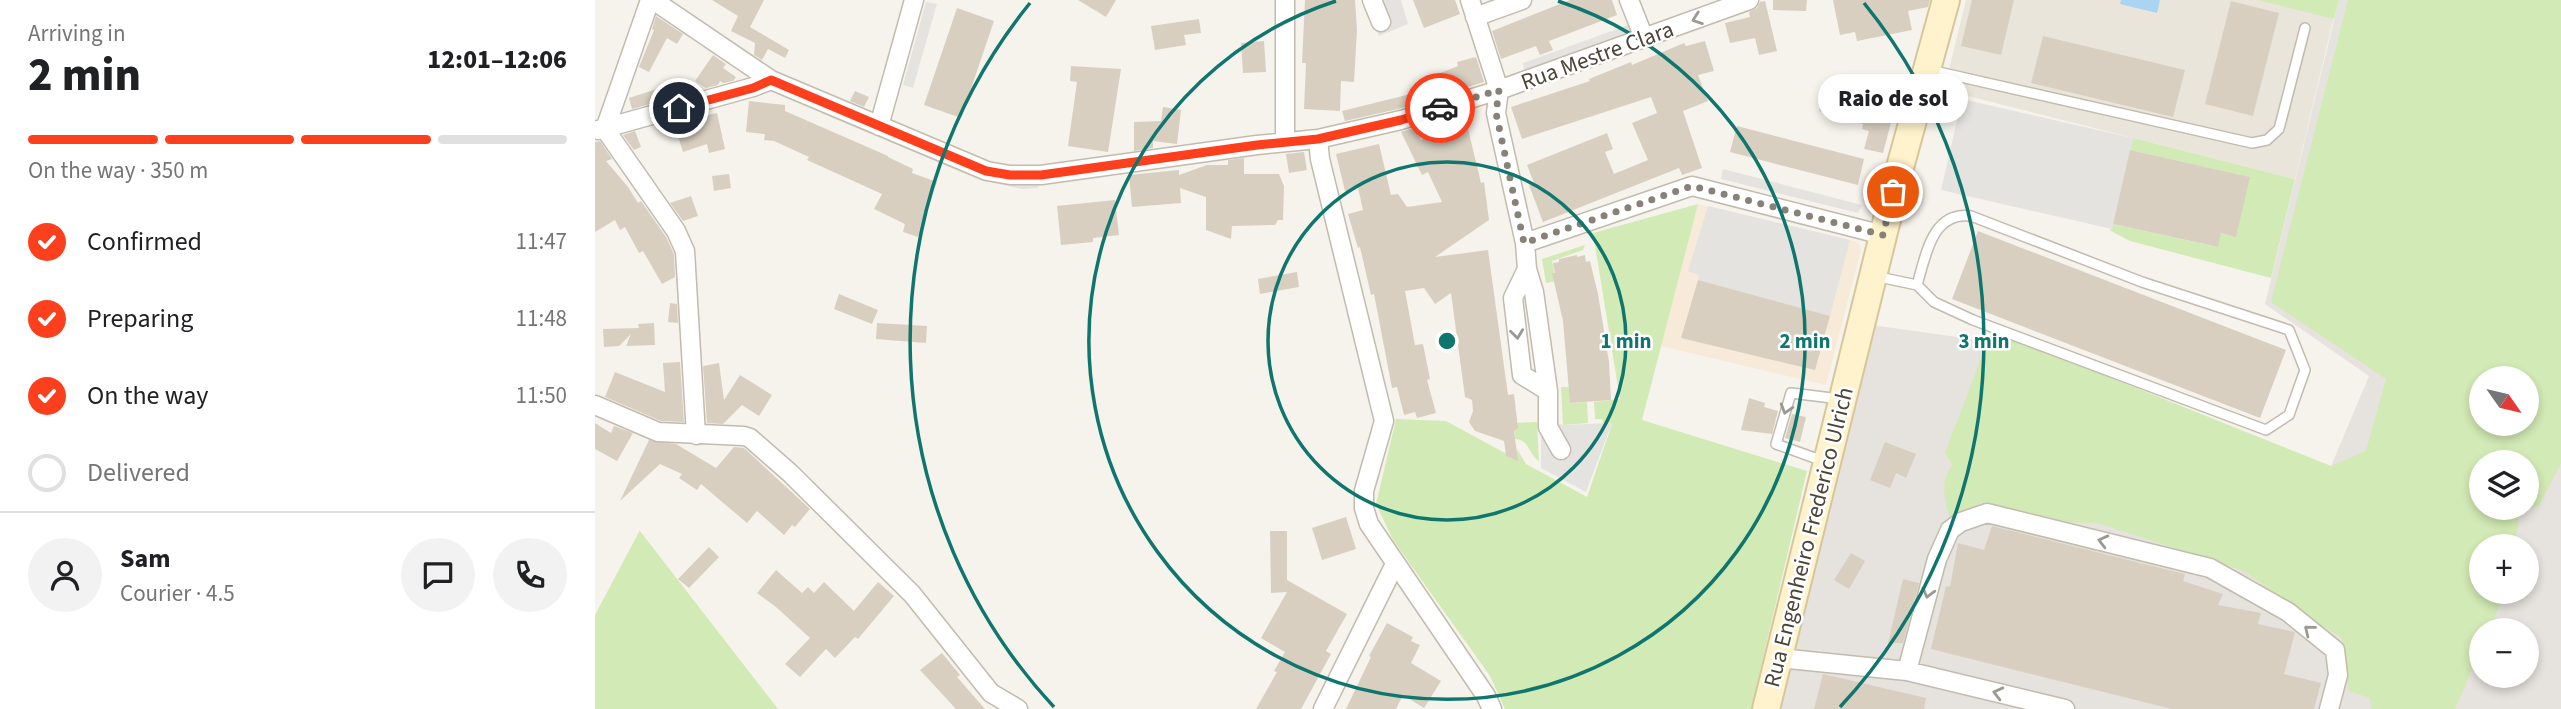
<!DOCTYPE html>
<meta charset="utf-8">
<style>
:root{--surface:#fff;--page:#f2f2f2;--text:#202124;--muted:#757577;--line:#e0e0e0;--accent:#fc3f1d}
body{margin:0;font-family:"Source Sans 3",sans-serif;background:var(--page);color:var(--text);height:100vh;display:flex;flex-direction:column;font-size:26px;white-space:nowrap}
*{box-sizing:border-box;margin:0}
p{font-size:23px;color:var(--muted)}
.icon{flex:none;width:38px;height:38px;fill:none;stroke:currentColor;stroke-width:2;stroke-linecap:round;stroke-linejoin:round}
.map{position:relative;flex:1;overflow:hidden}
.side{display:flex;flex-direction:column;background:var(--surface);width:595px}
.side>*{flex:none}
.needle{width:46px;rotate:124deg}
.controls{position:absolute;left:1874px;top:366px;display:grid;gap:14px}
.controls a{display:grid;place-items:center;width:70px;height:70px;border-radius:50%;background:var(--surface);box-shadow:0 4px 10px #0003;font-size:35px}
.pin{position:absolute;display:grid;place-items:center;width:60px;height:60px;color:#fff;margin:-30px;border:4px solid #fff;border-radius:50%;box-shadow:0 2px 7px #0007}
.courier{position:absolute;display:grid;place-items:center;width:70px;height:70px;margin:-35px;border:5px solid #fc3f1d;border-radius:50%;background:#fff;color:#222;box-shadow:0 2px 9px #0007}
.bubble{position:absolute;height:49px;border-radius:24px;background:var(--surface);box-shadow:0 4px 10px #0003;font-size:23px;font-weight:800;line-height:49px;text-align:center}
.overview em{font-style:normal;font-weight:800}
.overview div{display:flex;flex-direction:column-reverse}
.overview{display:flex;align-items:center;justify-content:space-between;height:119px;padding:0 28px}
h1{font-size:46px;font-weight:800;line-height:52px}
.bar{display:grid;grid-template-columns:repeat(4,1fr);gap:10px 7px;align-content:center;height:84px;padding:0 28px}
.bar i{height:9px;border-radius:5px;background:var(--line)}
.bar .selected{background:var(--accent)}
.bar p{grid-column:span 4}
.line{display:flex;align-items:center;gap:18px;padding:0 28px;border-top:2px solid var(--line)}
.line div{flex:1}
.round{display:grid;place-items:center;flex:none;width:74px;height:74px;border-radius:37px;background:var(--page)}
ol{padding:0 28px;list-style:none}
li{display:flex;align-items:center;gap:21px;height:77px}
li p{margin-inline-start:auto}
li .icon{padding:7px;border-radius:50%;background:var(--accent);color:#fff;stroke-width:4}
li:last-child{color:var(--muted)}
li i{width:38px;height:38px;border:4px solid var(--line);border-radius:50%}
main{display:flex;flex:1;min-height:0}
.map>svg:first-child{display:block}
.residential{fill:#eae5da}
.commercial{fill:#f7ead8}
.industrial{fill:#e6e2dd;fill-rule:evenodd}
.green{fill:#d2eab5;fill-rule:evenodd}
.parking{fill:#e5e3e0}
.water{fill:#a9d4f2}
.building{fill:#d8cfc1}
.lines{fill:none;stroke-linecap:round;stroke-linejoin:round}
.lane-casing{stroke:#c2bbae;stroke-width:12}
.street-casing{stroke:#c2bbae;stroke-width:21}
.secondary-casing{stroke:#d6c79b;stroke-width:30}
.lane{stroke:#fff;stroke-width:9}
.street{stroke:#fff;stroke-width:18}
.secondary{stroke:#fff3cd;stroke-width:26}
.oneway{stroke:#9c9892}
.done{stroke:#878178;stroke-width:7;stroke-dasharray:0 12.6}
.route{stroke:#fc3f1d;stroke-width:9}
.ring{fill:none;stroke:#0f766e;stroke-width:3.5}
.labels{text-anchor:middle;stroke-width:5;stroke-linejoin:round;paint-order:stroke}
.street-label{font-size:23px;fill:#4b4439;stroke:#fff}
.centre{fill:#0f766e;stroke:#fff;stroke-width:3.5}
.ring-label{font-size:21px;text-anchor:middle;font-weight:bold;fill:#0f766e;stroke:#fff;stroke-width:5;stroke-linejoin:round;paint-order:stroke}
</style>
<main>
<section class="side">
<div class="overview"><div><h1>2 min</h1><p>Arriving in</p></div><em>12:01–12:06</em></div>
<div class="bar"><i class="selected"></i><i class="selected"></i><i class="selected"></i><i></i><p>On the way · 350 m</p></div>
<ol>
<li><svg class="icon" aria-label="check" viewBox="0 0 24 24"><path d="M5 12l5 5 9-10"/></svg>Confirmed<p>11:47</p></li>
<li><svg class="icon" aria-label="check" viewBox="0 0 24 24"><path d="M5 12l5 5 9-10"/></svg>Preparing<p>11:48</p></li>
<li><svg class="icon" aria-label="check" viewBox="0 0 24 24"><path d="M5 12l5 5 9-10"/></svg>On the way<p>11:50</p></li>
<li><i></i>Delivered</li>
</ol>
<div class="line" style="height:126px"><a class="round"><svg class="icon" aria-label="person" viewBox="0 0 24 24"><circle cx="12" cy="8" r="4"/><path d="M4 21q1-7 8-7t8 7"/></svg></a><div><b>Sam</b><p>Courier · 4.5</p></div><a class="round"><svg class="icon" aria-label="chat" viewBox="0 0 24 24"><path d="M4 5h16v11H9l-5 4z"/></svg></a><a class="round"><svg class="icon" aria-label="phone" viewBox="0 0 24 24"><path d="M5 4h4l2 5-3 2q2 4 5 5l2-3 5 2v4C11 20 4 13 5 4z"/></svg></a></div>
</section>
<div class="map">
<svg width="1966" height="709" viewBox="0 0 1966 709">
<rect width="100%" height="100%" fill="#f6f3ec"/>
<path class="residential" d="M1371,0H1743L1700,179L1349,90Z"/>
<path class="commercial" d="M1103,204L1263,242L1266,250L1231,385L1066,346Z"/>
<path class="industrial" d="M1744,0H1966V709H1182L1277,325L1397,342L1736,466L1774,376L1670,304ZM1886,378H1932V424H1886ZM1886,462H1932V508H1886ZM1886,546H1932V592H1886ZM1886,630H1932V676H1886Z"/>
<path class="green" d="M1663,0H1744L1739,19Z
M1753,0H1966V463L1944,506L1925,510L1920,546H1886V592H1909L1895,630H1886V649L1860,709H1776L1775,698L1754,691L1747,638L1717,620L1649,571L1503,523L1456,522L1387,502L1356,522C1350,500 1344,485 1357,465L1350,453L1396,332L1414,337L1736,466L1771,451L1791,379L1676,302ZM1886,378H1932V424H1886ZM1886,462H1932V508H1886Z
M1538,138L1700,179L1676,278L1535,241L1514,230L1517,229L1518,224L1622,247L1626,233L1641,236L1654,177L1535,150Z
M1103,204L1047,420L1212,471L1156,709H910L895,676L798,540L781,504L801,419L851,421L921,459L922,449L931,464L992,497L1017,424L1008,423L1007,419H1000L999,402L1025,399L998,233Z
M990,245L988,250L957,261L961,281L951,283L947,259Z
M966,387H974L976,403L992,402L993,423L968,425Z
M942,422L944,461C934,455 934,439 920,439L919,423Z
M45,530V531L183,709H0V615Z"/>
<path class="parking" d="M770,0H806L813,24L784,36Z
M331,2L342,4L318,88L308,85Z
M1036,24L1038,31L929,70L928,63Z
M1367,99L1538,138L1517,229L1346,190Z
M229,107L444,180L443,188L427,189L385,180L226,113Z
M1128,169L1267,205L1263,213L1126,179Z
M1113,206L1255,240L1235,316L1103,280L1104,275L1093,271Z
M946,417L968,425L1017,423L991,492L946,468Z"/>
<path class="water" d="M1526,0H1565L1562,13L1525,4Z"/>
<path class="building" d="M117,0H169L155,27L194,50L190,58L173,49L167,60L159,55L160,43L136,31L143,16Z
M483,0H521L511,17Z
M710,0H760L762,30L759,82L746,81L745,111L709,109L711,63H707Z
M818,0H860L865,14L829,28Z
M975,0H1017L1022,15L954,41L958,50L945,55L941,46L906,59L897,31Z
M1178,0H1212L1211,11L1178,10Z
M1238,0H1335L1333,7L1313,11L1317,30L1262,41L1260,32L1245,35Z
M1377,0H1419L1406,55L1366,46Z
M1170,1L1182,51L1164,55L1160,38L1135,43L1130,23L1155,17L1154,12L1162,8L1165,2Z
M1636,1L1684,13L1658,116L1610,104Z
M362,8L399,21L366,118L329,105Z
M61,16L88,34L82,44L72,38L54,72L44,67L59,30L57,29Z
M604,19L606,33L589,35L591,45L560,50L556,26Z
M1448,36L1590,70L1578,117L1436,83Z
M669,41L671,72L648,73L646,43Z
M1110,41L1119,71L1103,75L1113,101L1088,111L1107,168L1087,175L1084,168L948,222L934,185L939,183L932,165L1012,133L1018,149L1010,152L1019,174L1053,160L1037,123L1062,113L1056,97L927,139L916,107L995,81L994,79L1036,62L1037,65L1089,43L1091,46Z
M118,55L131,64L128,68L141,77L138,81L128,83L125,81L123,85L111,88L100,81Z
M881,57L889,82L803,109L750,121L747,111L844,87H839L835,77L863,66L862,62Z
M476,66L526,69L513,152L473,146L482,82L475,81Z
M1274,79L1305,88L1288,153L1269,149L1274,131L1267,129L1268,124L1224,111L1230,91L1260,101L1266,81L1273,83Z
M68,87L72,99L37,109L34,98Z
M260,91L274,97L269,107L255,101Z
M154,101L190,105V111L293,156V157L318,169L317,173L342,182L323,237L308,232L310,224L279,209L287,194L212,160L214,157L179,141L169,140L170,134L151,132Z
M568,107L586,110L582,144L558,141V148L539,151V122L566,121Z
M122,113L130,149L114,153L112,144L88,152L79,123Z
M1142,126L1269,159L1263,185L1135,152Z
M819,128L826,140L835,135L836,138L873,129L886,183L889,182L894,220L840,257L893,250L913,395L919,394L923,428L919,431L923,461L911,456L909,441L880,431L874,422L878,411L877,400L870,397L856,293L840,304L829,288L810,291L820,345L828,344L835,379L832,380L841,413L822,418L820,412L809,415L802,387L797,388L779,294L776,295L765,247L763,248L753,214L768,210L763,188L750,191L741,154L784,144L796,195L803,194L812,207L847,202L833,172L827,175L806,132Z
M40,131L46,147L39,150L28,135Z
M5,141L17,159L11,161L33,187L43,203L46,201L71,237L79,254L80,277L67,284L48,251L44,253L30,227L25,230L20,220L0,232V142Z
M1535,150L1655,177L1641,237L1626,233L1623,247L1518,224Z
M709,152L712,170L694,173L691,154Z
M649,158V174H684L689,186L688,220H683L680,225L637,226L636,239L611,230V197L585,188L586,203L537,207L534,175L584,170V175L612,165H633V160Z
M134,174L136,188L119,191L117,176Z
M96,196L103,216L88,221L75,203Z
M520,200L524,235L498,238V242L466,245L462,206Z
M1383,231L1691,350L1665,418L1357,299Z
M982,255V257L990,255L991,262L995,261L1003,294L1014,362L1016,400L975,403L968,321L957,273H960L958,263L964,262V259Z
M702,272L704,287L665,294L663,279Z
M1103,280L1235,316L1220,370L1086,338Z
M244,294L283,310L277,324L239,309Z
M75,303L82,304L83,323L73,322Z
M59,323L60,345L31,346L36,334L24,346L9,347L8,329L44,328L43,324Z
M282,323L332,326L331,343L281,339Z
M85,362L89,422L66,421L10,397L20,372L70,392L68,363Z
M124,363L129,400L145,375L177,395L164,416L147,405L128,424L112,423L108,366Z
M1154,398L1170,403L1169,407L1183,411L1177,434L1146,430Z
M1197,414L1211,417L1205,442L1190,438Z
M0,423L16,433L19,426L38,433L22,461L0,449Z
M54,440L81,444L121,468L139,447L149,448L215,509L200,527L197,525L189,535L162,511L152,523L106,484L102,490L84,478L87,474L65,464L25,501Z
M1290,442L1321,454L1311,478L1301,473L1295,488L1275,480Z
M751,517L761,549L727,560L717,528Z
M1397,526L1590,574L1588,581L1628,594L1623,605L1666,613L1663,624L1700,632L1689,674L1726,683L1719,709H1577L1336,649L1351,586L1355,587L1363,543L1389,550Z
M675,531H692V580L752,614L731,651L736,654L706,709H661L682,672L679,671L690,652L666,638L692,592L676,593Z
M114,547L124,557L94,588L83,579Z
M1256,553L1270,561L1254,589L1239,580Z
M181,570L207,593L213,587L219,593L229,582L259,611L283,582L299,596L263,639L260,637L240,658L231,649L205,677L190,664L215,638L181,607L162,593Z
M1308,579L1324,583L1308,643H1293Z
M792,623L818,637L816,641L825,645L816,663L846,681L829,708L808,695L801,709H751L776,657L774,656Z
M347,653L365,675L362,677L390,709H361L325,670Z
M1228,674L1331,698L1329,709H1219Z"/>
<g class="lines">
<g class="lane-casing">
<path id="lane" d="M1335,70L1657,143L1672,140L1684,129L1710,28
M1279,276L1322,285L1339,302L1378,320L1671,430L1694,415L1710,370L1694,330L1547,282L1376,216C1337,211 1331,255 1322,285
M1228,461L1181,444L1196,393L1245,399"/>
</g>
<g class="street-casing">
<path id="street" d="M55,0L10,129L81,231L90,251L101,435
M58,0L176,80L392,171L415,175H446L662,145L723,139L806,120L904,90L1154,0
M690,0V141
M777,0L786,22
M875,0L904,90L901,113L930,243L932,269L939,292L953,391V427L966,450
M1034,0L1049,38
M880,17L927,0
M284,126L319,0
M3,130L158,87L176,80
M723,139L725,159L789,421L769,491V508L774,524L891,696L897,709
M930,243L1097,186L1288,235
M932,269L918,298L927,375L953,391
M0,405L63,432L149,436L155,438L195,473L317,594L396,693L423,709
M1184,658L1312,671L1470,709
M1312,671L1342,559L1355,530L1366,522L1392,513L1615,568L1693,612L1740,650L1743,675L1734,709
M728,709L800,564"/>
</g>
<g class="secondary-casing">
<path id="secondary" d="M1171,709L1304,171L1351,0"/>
</g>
<use href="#lane" class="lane"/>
<use href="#street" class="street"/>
<use href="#secondary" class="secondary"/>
</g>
<defs><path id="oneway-chevron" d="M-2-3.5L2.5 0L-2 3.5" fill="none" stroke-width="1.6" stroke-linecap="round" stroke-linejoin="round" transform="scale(1.75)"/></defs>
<g class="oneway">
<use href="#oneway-chevron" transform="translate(1102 19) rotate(160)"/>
<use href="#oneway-chevron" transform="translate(922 334) rotate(83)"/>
<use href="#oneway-chevron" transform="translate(1191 409) rotate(107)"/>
<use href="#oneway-chevron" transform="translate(1508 541) rotate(-166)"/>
<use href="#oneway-chevron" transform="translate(1333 593) rotate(105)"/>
<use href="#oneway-chevron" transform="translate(1714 630) rotate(-141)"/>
<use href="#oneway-chevron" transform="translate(1403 693) rotate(-166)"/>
</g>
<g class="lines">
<path class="done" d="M845,108L904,90L901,113L929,243L1097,186L1288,235L1298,192"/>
<path class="route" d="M84,108L158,88L176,80L391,171L415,175H446L662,145L723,139L806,120L845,108"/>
</g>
<g class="ring">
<circle cx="852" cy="341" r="179"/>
<path d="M963 1A358 358 0 1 1 741 1"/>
<path d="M459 707A537 537 0 0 1 435 3M1269 3A537 537 0 0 1 1245 707"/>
</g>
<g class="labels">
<g class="street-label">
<text transform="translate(1002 55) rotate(-20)" y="8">Rua Mestre Clara</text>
<text transform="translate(1213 537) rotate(-76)" y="8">Rua Engenheiro Frederico Ulrich</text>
</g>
</g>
<circle cx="852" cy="341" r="10" class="centre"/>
<g class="ring-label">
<text x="1031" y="348">1 min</text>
<text x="1210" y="348">2 min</text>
<text x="1389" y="348">3 min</text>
</g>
</svg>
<div class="controls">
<a><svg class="needle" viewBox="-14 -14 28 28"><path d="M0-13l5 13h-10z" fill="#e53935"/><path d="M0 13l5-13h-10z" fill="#757577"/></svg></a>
<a><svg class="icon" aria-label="layers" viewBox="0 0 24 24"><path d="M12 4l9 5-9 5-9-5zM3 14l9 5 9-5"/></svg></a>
<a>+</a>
<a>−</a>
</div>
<div class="pin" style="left:1298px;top:192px;background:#ea580c"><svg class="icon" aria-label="bag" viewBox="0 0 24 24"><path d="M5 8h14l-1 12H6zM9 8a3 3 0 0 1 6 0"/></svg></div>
<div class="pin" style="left:84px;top:108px;background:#1f2937"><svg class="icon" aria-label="home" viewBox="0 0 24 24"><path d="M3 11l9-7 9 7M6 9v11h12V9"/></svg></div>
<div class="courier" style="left:845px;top:108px"><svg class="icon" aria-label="car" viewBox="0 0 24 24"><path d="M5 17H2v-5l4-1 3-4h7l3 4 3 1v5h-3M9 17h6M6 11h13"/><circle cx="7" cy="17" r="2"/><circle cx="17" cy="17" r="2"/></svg></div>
<div class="bubble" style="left:1223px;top:74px;width:150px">Raio de sol</div>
</div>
</main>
